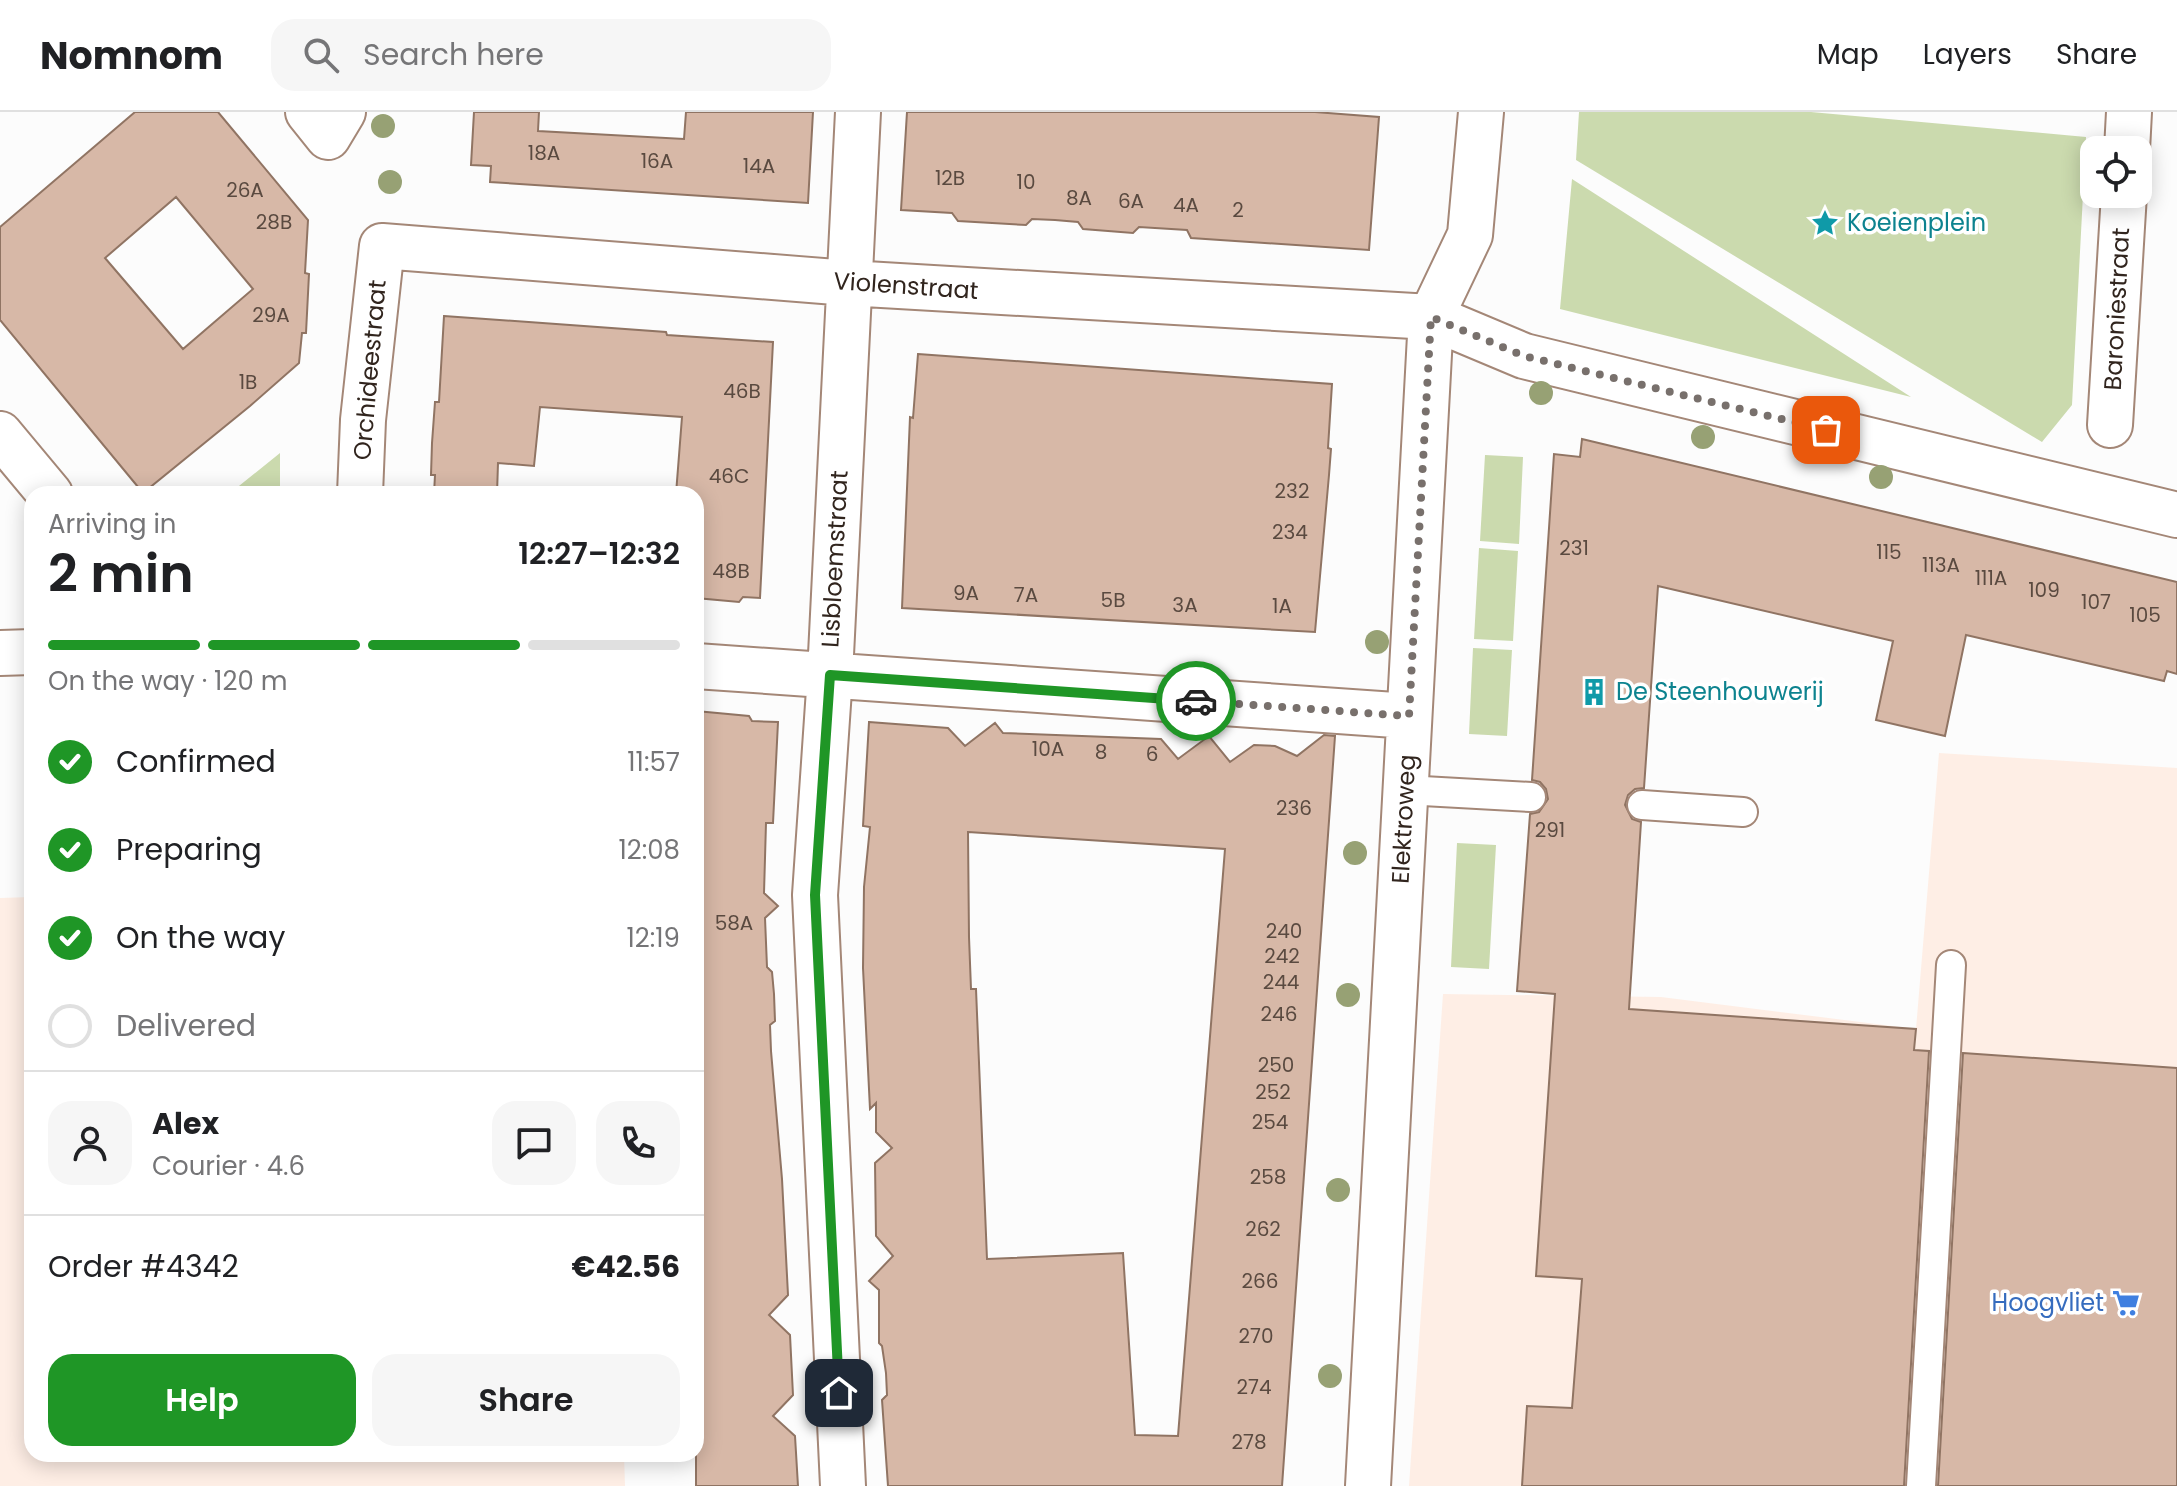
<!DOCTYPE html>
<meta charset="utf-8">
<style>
:root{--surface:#fff;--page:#f6f6f6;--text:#202124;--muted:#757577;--line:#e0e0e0;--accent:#1f9626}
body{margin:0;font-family:Poppins,sans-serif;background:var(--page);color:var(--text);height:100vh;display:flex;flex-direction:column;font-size:30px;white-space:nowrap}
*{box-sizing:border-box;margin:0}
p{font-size:26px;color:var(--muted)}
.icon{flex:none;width:44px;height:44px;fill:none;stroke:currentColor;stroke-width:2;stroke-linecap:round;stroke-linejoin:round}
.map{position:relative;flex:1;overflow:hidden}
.details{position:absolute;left:24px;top:374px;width:680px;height:976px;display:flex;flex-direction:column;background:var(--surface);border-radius:24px;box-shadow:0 4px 20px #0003}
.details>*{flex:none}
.tools{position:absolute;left:2080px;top:24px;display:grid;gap:16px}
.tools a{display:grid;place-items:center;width:72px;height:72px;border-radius:16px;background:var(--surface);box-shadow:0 4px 20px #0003;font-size:40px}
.pin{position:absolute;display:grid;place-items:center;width:68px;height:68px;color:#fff;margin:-34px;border-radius:16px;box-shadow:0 4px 12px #0006}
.courier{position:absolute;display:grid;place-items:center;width:80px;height:80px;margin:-40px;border:6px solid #1f9626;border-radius:50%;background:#fff;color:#222;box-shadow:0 2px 10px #0007}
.overview em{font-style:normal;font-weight:600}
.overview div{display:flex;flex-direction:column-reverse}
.overview{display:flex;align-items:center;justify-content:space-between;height:136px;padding:0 24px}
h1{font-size:52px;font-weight:600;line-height:60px}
.bar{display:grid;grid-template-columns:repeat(4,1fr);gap:12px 8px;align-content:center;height:96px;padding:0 24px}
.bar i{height:10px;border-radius:6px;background:var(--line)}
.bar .current{background:var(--accent)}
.bar p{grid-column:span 4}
.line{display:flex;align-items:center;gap:20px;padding:0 24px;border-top:2px solid var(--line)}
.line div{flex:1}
.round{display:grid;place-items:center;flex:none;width:84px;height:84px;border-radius:24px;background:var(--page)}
ol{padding:0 24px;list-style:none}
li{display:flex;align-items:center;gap:24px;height:88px}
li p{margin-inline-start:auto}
li .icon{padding:8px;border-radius:50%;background:var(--accent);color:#fff;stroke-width:4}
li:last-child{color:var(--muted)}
li i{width:44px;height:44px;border:4px solid var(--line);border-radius:50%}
.primary-button{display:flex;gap:16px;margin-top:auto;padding:16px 24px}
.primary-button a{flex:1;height:92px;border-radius:24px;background:var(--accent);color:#fff;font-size:32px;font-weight:600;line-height:92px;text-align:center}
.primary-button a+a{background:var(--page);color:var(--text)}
header{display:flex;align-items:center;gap:48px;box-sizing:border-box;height:112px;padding:0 40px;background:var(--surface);border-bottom:2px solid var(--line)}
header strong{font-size:38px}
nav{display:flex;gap:44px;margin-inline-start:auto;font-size:28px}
.search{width:560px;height:72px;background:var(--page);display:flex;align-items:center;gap:20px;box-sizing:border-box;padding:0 28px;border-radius:24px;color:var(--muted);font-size:30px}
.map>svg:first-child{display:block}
.built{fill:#feeee5}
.green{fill:#cbdaae}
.building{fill:#d7b8a7;stroke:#907463;stroke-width:2;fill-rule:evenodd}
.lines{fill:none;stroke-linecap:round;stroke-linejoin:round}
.service-casing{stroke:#a48777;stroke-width:32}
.minor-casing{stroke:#a48777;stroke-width:48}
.service{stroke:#fff;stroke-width:28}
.minor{stroke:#fff;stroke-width:44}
.tree{fill:#97a174}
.done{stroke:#78706c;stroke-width:8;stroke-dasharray:0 14.4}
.route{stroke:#1f9626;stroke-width:10}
.labels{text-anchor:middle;stroke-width:7;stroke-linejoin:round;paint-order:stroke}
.number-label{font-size:20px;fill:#5a4a40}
.culture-label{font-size:24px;fill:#0d838f;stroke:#fff;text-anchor:start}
.street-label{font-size:24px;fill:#31251e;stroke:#fff}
.shop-label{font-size:24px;fill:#366cbe;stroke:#fff;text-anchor:end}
</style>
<header>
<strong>Nomnom</strong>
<div class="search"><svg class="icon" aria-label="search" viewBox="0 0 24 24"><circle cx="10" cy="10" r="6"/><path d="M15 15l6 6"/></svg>Search here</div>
<nav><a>Map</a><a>Layers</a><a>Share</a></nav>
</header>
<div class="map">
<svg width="2177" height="1374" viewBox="0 0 2177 1374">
<rect width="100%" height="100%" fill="#fcfcfc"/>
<path class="built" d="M1939,641L2177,656V1374H1409L1443,882L1661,885L1916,917Z
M32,785V1342H624L625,1374H0V786Z"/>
<path class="green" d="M1579,0H1811L2086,25L2072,293L2042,330L1576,48Z
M1572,67L1911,285L1560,197Z
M280,341V382H229Z
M1485,343L1523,345L1519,432L1480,429Z
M1479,436L1518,439L1513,529L1474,527Z
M1473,536L1512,538L1507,624L1469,622Z
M1457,731L1496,733L1489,857L1451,855Z"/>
<path class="building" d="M135,0H218L308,108L305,161L309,162L306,221H302L299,251L250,294L143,381L0,208V115ZM176,85L253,177L183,237L105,146Z
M474,0H539L538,19L684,27L686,0H813L808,91L490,70L491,54L471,53Z
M907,0H1315L1379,5L1369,138L1191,126L1187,118L1139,115L1133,121L1083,117L1078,110L1055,108L1032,107L1026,113L958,109L952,101L901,98Z
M444,204L666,220L667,223L773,230L760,486L743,485L739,490L696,486V382H676L682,305L540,295L534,354L498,351L497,382H434L435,363H431L432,331L435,290H439Z
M918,242L1332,272L1328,336L1331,337L1329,363L1315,520L902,496L910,305L913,306Z
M1582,327L2177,470V562L2167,559L2164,569L1966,523L1945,624L1876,608L1893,529L1658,474L1644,676L1635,677L1628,683L1625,693L1632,707L1641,710L1629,897L1916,917L1914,938L1929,939L1904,1374H1522L1527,1294L1572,1296L1582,1167L1536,1164L1555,882L1517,879L1530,702L1539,700L1548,687L1546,677L1540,670L1532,668L1554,342L1580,345Z
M696,599L749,604L752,609L778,610L773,711H766L764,781L778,794L765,806L767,855L772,860L774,882L775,909L770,913L771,939L782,1067L788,1183L769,1203L790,1223L793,1283L773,1304L795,1324L798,1374H696Z
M869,610L948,616L965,634L995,611L1003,621L1161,627L1178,647L1209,624L1230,650L1254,633L1275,634L1297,644L1324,623L1335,624L1282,1374H888L882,1288L887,1283L886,1261L882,1234L879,1231V1178L869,1169L893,1144L876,1124L875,1051L892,1036L876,1020V991L870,997L863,856L864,775L870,715L863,714ZM968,720L1225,737L1178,1324L1135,1323L1123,1141L987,1147L976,877H971L969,825Z
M1963,941L2177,956V1374H1938Z"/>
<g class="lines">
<g class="service-casing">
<path id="service" d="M1405,678L1531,685
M1642,693L1743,700
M1921,1374L1951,853"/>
</g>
<g class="minor-casing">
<path id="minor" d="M308,0L328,25L343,0
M2127,38L2129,0
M2110,313L2124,82
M0,322L50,382
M360,382L363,308L382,134L848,171L1431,205L1524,244L2177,403
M0,541L32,540
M696,554L1409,604
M843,1374L815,783L830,563L858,0
M1368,1374L1431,205L1470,123L1481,0"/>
</g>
<use href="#service" class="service"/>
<use href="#minor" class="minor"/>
</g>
<g class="tree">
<circle cx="383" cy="14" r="12"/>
<circle cx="390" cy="70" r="12"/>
<circle cx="1541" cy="281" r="12"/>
<circle cx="1703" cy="325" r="12"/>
<circle cx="1881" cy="365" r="12"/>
<circle cx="1377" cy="530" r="12"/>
<circle cx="1355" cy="741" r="12"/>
<circle cx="1348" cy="883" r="12"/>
<circle cx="1338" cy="1078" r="12"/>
<circle cx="1330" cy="1264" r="12"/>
</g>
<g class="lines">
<path class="done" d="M1196,589L1409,604L1431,205L1524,244L1826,318"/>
<path class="route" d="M839,1281L815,783L830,563L1196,589"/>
</g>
<defs>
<g id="sight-bare" transform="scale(2.16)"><path d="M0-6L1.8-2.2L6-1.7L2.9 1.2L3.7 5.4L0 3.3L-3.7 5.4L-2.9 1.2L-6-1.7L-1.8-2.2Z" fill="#0f9aa8" stroke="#fff" stroke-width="2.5" paint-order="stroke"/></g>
<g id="building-bare" transform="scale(2.16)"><path d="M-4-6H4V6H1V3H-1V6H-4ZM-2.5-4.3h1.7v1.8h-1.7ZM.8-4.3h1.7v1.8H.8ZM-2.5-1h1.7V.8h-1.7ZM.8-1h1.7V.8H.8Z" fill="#0f9aa8" stroke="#fff" stroke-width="2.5" paint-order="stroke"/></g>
<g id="supermarket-bare" transform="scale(2.16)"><path d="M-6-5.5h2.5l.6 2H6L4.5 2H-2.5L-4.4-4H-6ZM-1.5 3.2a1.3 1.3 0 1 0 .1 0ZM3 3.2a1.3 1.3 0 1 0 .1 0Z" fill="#3f7fe0" stroke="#fff" stroke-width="2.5" paint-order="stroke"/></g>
</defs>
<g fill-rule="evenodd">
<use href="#sight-bare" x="1825" y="111"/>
<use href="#building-bare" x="1594" y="580"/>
<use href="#supermarket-bare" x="2126" y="1191"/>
</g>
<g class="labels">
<g class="number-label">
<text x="544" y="48">18A</text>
<text x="657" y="56">16A</text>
<text x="759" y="61">14A</text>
<text x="950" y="73">12B</text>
<text x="1026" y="77">10</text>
<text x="245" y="85">26A</text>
<text x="1079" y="93">8A</text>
<text x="1131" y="96">6A</text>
<text x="1186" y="100">4A</text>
<text x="1238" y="105">2</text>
<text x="274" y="117">28B</text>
<text x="271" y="210">29A</text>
<text x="248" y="277">1B</text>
<text x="742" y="286">46B</text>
<text x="729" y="371">46C</text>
<text x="1292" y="386">232</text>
<text x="1290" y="427">234</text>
<text x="1574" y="443">231</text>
<text x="1889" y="447">115</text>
<text x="1941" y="460">113A</text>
<text x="731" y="466">48B</text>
<text x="1991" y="473">111A</text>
<text x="2044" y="485">109</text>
<text x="966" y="488">9A</text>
<text x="1026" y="490">7A</text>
<text x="1113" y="495">5B</text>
<text x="2096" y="497">107</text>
<text x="1185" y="500">3A</text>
<text x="1282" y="501">1A</text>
<text x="2145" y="510">105</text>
<text x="1048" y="644">10A</text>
<text x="1101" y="647">8</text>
<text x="1152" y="649">6</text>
<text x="1294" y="703">236</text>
<text x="1550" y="725">291</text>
<text x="734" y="818">58A</text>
<text x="1284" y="826">240</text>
<text x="1282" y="851">242</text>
<text x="1281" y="877">244</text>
<text x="1279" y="909">246</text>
<text x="1276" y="960">250</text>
<text x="1273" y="987">252</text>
<text x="1270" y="1017">254</text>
<text x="1268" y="1072">258</text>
<text x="1263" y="1124">262</text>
<text x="1260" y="1176">266</text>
<text x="1256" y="1231">270</text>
<text x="1254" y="1282">274</text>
<text x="1249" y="1337">278</text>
</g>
<g class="culture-label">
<text x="1847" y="119">Koeienplein</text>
<text x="1616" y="588">De Steenhouwerij</text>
</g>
<g class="street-label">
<text transform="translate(906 174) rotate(4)" y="8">Violenstraat</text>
<text transform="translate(2117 197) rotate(-87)" y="8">Baroniestraat</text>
<text transform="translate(370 258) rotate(-85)" y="8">Orchideestraat</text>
<text transform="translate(835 447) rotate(-87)" y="8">Lisbloemstraat</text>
<text transform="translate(1404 707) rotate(-87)" y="8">Elektroweg</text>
</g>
<g class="shop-label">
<text x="2104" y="1199">Hoogvliet</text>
</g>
</g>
</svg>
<div class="tools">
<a><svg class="icon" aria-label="locate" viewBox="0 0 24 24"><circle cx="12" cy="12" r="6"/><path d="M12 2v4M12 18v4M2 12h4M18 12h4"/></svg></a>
</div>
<div class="pin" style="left:1826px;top:318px;background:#ea580c"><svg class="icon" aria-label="bag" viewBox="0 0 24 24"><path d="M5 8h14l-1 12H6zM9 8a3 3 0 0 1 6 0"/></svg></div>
<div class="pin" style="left:839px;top:1281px;background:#1f2937"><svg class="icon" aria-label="home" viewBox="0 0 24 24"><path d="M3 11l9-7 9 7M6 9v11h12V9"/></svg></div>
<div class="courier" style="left:1196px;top:589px"><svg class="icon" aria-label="car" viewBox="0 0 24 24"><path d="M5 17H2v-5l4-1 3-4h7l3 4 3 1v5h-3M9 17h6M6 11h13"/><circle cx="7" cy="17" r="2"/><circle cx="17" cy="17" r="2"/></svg></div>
<section class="details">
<div class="overview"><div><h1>2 min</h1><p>Arriving in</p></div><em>12:27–12:32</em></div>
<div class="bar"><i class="current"></i><i class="current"></i><i class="current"></i><i></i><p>On the way · 120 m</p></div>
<ol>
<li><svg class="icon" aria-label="check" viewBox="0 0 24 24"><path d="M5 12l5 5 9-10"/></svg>Confirmed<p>11:57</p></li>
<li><svg class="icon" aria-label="check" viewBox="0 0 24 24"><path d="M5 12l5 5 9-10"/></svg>Preparing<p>12:08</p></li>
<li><svg class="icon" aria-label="check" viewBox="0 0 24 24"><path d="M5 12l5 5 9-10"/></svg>On the way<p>12:19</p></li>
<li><i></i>Delivered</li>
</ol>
<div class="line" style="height:144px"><a class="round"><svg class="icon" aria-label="person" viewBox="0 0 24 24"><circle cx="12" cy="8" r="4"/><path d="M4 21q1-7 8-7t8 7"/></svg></a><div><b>Alex</b><p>Courier · 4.6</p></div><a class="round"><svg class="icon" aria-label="chat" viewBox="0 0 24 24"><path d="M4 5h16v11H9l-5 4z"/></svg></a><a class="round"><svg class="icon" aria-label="phone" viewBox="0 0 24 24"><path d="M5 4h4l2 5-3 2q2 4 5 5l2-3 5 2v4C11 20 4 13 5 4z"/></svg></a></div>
<div class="line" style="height:104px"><div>Order #4342</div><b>€42.56</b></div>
<div class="primary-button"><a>Help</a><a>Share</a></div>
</section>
</div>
